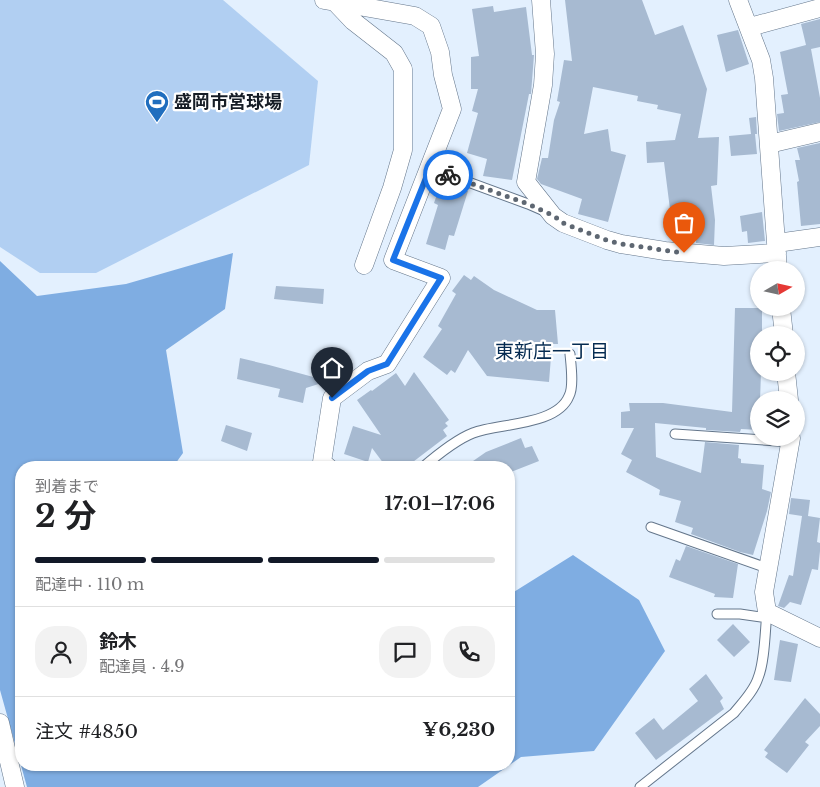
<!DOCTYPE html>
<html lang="ja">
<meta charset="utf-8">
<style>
:root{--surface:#fff;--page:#f2f2f2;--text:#202124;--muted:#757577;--line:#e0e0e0;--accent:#111827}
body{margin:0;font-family:"Libre Baskerville","Noto Sans JP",serif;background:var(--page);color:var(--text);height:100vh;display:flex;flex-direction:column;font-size:19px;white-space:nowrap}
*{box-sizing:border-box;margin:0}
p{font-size:16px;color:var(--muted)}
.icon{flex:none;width:28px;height:28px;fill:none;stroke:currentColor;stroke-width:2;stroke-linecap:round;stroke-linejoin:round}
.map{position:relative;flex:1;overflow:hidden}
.panel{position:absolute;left:15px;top:461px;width:500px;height:310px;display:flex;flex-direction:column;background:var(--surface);border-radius:20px;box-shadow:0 1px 4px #0004}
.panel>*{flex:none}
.needle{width:32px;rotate:81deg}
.controls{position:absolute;left:750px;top:261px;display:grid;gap:10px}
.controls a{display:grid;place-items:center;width:55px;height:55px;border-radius:50%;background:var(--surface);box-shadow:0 1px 4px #0004;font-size:25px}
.pin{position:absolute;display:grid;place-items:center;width:42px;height:42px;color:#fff;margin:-51px -21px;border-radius:50% 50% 50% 0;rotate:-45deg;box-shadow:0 0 5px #0007}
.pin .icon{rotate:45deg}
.courier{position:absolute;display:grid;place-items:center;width:50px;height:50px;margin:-25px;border:4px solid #1a73e8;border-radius:50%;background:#fff;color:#222;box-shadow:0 1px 6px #0007}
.headline em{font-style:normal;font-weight:700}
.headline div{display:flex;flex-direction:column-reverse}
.headline{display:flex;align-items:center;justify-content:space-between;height:85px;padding:0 20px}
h1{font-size:32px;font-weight:700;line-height:38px}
.bar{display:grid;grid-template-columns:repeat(4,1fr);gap:8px 5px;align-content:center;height:60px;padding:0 20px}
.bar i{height:6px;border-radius:4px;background:var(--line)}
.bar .on{background:var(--accent)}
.bar p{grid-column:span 4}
.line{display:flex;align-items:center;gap:12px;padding:0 20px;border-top:1px solid var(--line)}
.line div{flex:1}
.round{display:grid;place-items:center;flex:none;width:52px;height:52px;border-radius:20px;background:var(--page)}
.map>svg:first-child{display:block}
.green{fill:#b1cff2}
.forest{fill:#7fade2}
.building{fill:#a7bad1}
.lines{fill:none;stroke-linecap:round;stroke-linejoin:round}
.lane-casing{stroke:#64768b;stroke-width:11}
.street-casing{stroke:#64768b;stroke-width:19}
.lane{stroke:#fff;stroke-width:9}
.street{stroke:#fff;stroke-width:18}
.done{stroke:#5e6772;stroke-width:5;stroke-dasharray:0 9}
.route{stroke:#1a73e8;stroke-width:6}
.labels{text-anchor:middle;stroke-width:4.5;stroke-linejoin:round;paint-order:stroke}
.poi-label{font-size:18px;font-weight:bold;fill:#161d26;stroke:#fff;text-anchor:start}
.neighbourhood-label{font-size:19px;fill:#052b51;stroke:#fff}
</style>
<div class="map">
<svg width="820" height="787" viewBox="0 0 820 787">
<rect width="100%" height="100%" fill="#e3f0fe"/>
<path class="green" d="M0,0H223L318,81L309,165L96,273H40L0,247Z"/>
<path class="forest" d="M233,253L225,309L166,350L183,453L173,467L21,468V765H509V595L573,555L639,600L665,651L594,751L521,757L478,787H27L0,690V261L37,296L126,284Z"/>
<path class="building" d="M565,0H642L655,35L683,25L707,89L698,138L719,137L717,185L711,186L715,220L714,245L696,243L697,223L672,225L664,162L647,163L646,142L675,140L681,114L657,109L658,105L637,101L638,96L593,87L584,134L608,129L611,151L626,155L608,222L578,214L582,199L541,184L537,179L542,158H548L554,120L560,102L557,101L564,60L572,61Z
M493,6L494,12L526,7L532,55H534L531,94H529L512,180L483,176L487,159L467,153L478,113L472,111L478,89H471V57L479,56L472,9Z
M820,19V47L811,49L820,98V122L779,131L777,114L784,113L781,95L788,94L780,52L806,45L801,24Z
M738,30L749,64L726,72L717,35Z
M756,117L757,134H755L757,154L731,156L729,136L751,134L749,118Z
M820,143V224L801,226L797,182L799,181L795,160H800L797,148Z
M441,183L468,191L454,236L449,235L445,250L426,244L438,205L434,203Z
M762,212L765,241L748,243L747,231L742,232L740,216Z
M464,275L471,280L474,276L494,290L537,310H555L558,344H552L549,382L487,376L468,350L455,373L451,370L447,375L423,357L442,329L438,326L456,294L452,291Z
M276,286L324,289L323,304L274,299Z
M735,308H762V335H759V372H761L759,430L741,429L740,432L706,430V428L655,423L656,457L701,473L705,442L739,445L738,458L741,459V463L764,465L762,489L771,492L767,511L753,555L740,552L691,534L693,528L675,522L681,501L659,495L660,490L626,472L632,460L621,454L634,428H621V412L630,411L629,403H663L732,412Z
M240,358L269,365L328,381L306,388L303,403L278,397L280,389L237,379Z
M414,372L449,420L445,423L448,426L443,430L447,436L405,468H387L372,448L368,462L344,454L353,426L381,435L357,400L371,390L372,391L396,373L405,386Z
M226,425L252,433L247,451L221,441Z
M521,438L525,448L532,446L539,461L511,472L509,468H463L486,452Z
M791,498L810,500L808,516L820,518L817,542L820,543V551L818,570L812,569L801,605L790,602L784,608L778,606L789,575L793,576L802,516L789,514Z
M686,546L738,564L733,598L714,597L715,594L669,577L676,559L680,561Z
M733,624L750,642L734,657L717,640Z
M780,640L798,644L791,682L774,680Z
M706,674L723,698L720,701L724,709L656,760L635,733L654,718L663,730L698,701L689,689Z
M805,698L820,714V726L805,742L809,745L787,773L765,757L768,753L764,750Z"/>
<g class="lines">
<g class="lane-casing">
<path id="lane" d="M430,168L528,204L544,211
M675,434L792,442
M422,468C437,455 455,440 473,433C498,423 557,426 569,396C574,387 571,365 570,354
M651,527L767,568
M717,614H740L767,618
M640,787L734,713C742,703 754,691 758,678C765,661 765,630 767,612"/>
</g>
<g class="street-casing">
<path id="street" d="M324,0L415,16L431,26L440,52L443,75L452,109L393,260L441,278L387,364L368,371L332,398L322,462L329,468
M541,0L545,54L543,85L526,182L553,216L563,223L607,240L621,244L665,251L724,256L777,253
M738,0L761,60L764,78L778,270
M335,2L353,21L394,53L403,69V150L392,188L364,265
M750,27L820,8
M769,144L820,132
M777,243L820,237
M781,308L784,335
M786,372L789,400
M791,438L764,592L767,612L820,638
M0,723L15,787"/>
</g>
<use href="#lane" class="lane"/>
<use href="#street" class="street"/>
</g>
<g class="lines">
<path class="done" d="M448,175L528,204L554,216L563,223L606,240L621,244L684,253"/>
<path class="route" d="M332,398L368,371L387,364L441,278L393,260L430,168L448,175"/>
</g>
<defs>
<g id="stadium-pin" transform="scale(1.25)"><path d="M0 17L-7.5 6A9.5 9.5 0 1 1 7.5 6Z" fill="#206ebe" stroke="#fff"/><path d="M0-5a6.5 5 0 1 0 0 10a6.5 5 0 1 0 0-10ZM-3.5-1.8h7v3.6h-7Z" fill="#fff"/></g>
</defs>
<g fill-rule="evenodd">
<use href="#stadium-pin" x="157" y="102"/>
</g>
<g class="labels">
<g class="poi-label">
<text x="174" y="108">盛岡市営球場</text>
</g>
<g class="neighbourhood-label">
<text x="552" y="358">東新庄一丁目</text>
</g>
</g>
</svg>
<div class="controls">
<a><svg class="needle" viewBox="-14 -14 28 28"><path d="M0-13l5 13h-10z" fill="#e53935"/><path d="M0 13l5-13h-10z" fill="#757577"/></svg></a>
<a><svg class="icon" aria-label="locate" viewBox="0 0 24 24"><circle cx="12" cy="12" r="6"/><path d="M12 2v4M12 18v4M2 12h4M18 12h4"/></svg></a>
<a><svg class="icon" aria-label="layers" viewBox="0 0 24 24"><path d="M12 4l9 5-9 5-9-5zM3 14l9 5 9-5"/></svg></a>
</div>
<div class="pin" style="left:684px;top:253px;background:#ea580c"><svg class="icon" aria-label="bag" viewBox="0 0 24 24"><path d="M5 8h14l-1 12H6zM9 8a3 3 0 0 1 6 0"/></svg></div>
<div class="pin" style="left:332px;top:398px;background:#1f2937"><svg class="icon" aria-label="home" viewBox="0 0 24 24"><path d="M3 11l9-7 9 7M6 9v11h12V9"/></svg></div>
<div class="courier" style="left:448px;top:175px"><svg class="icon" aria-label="bike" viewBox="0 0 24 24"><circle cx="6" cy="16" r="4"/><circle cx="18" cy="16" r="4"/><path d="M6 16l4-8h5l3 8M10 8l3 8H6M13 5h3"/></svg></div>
<section class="panel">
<div class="headline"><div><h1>2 分</h1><p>到着まで</p></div><em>17:01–17:06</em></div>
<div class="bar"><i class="on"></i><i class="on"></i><i class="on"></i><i></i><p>配達中 · 110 m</p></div>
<div class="line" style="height:90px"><a class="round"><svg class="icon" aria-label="person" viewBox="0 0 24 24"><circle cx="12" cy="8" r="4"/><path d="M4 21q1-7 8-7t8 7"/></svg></a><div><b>鈴木</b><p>配達員 · 4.9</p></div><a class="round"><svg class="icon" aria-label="chat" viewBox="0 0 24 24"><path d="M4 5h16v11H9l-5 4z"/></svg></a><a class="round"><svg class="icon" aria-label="phone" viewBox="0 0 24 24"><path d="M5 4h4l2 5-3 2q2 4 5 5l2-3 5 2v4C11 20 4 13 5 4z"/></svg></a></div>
<div class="line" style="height:65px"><div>注文 #4850</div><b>¥6,230</b></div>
</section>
</div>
